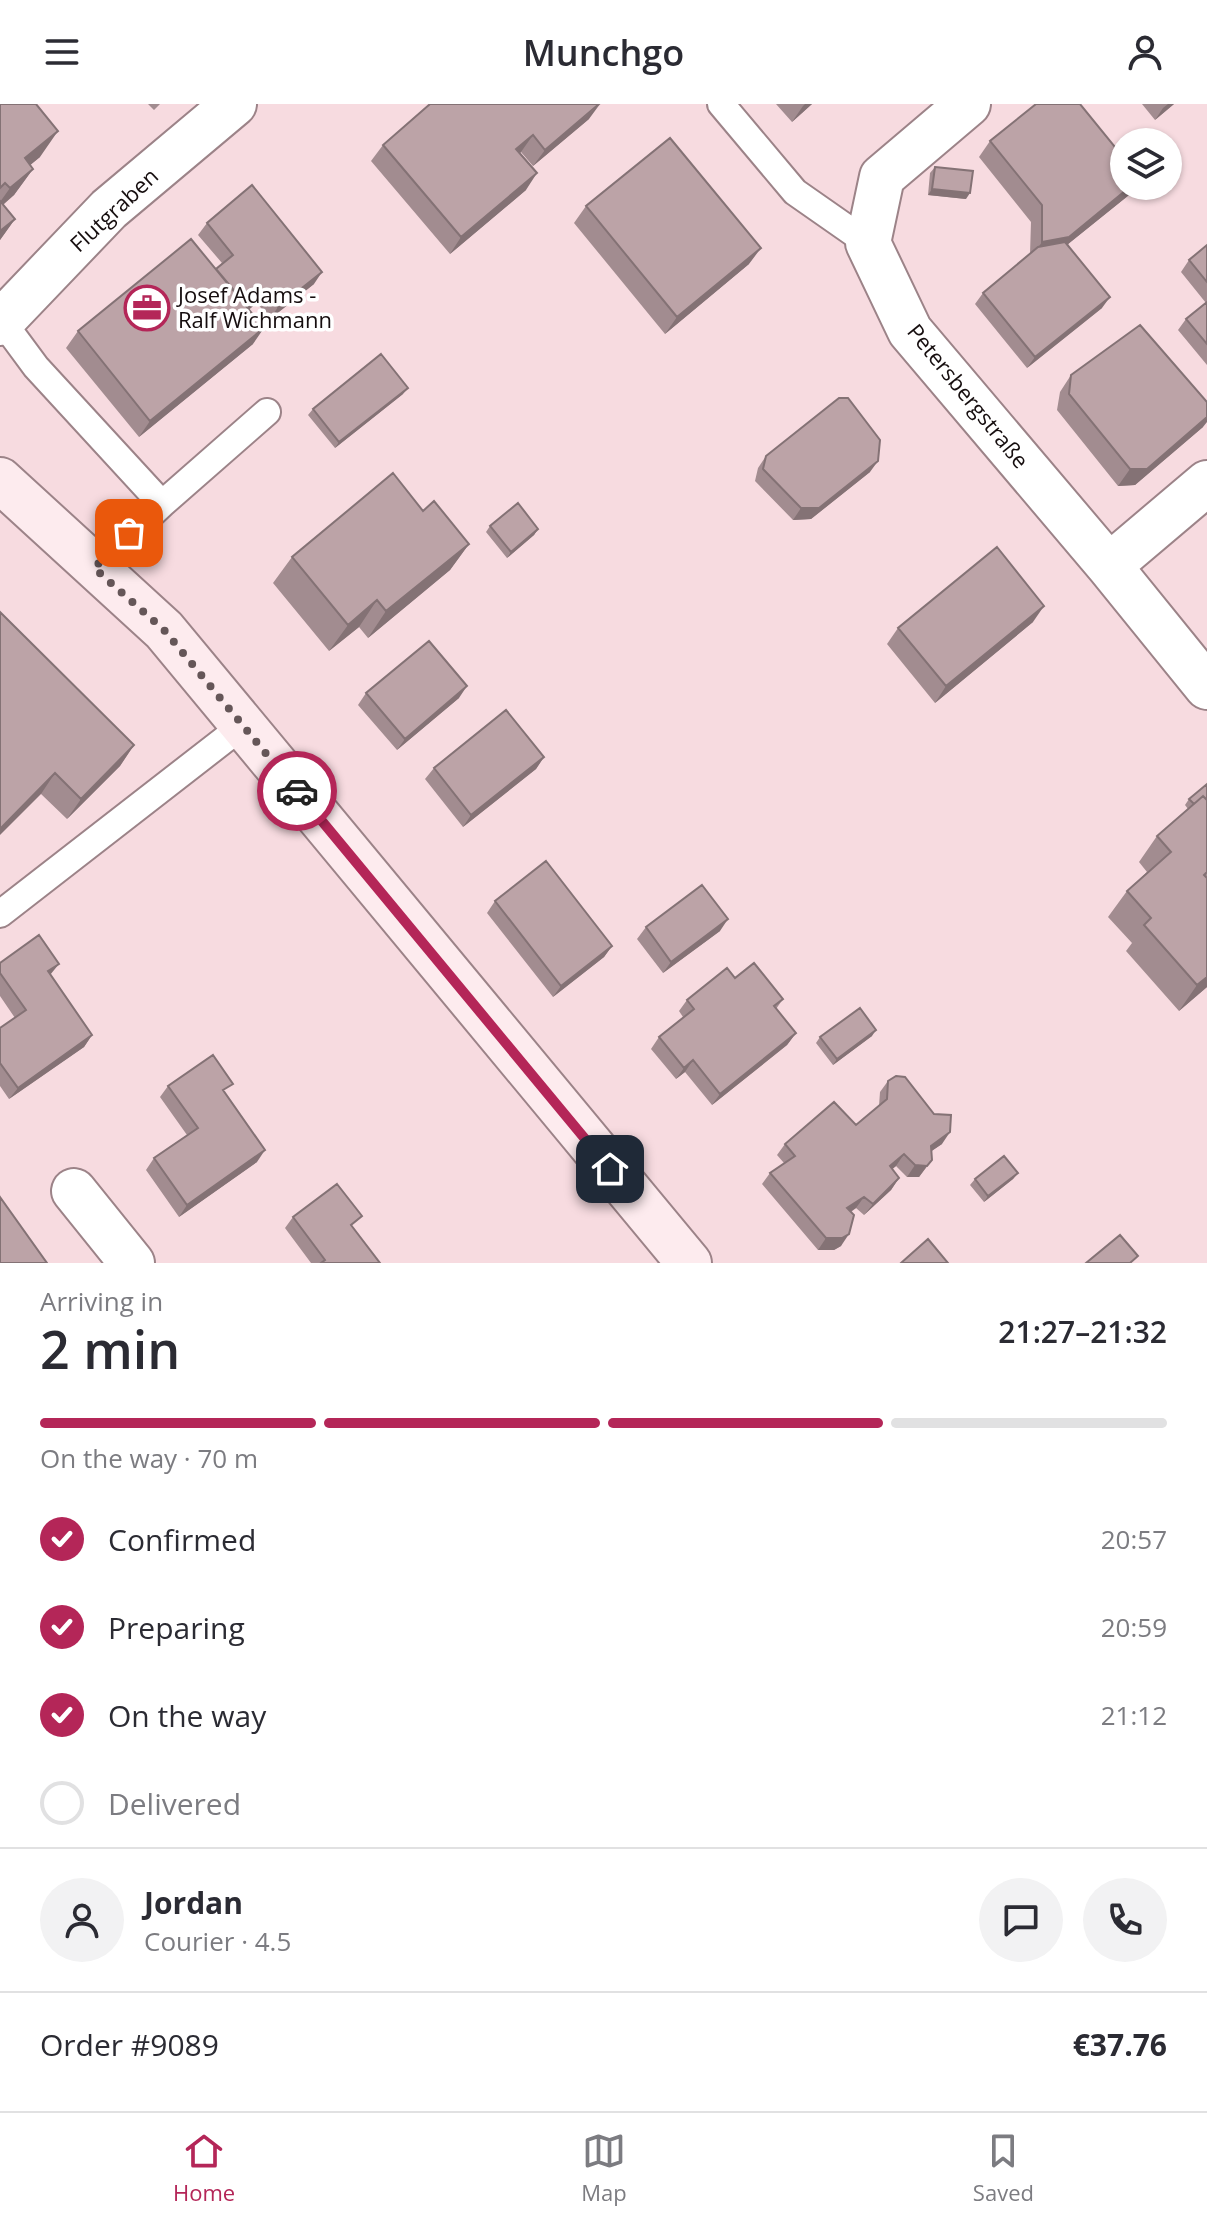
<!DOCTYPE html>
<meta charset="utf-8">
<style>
:root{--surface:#fff;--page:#f2f2f3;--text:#2b2b33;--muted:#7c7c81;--line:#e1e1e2;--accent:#b42658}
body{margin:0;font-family:"Open Sans",sans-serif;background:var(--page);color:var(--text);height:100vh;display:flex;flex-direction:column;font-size:30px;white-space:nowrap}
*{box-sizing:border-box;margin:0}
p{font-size:26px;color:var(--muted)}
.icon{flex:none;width:44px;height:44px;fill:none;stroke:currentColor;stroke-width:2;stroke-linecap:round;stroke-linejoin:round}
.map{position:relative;height:1159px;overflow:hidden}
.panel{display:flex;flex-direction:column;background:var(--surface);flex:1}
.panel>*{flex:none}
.controls{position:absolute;left:1110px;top:24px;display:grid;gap:16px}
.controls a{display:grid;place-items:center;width:72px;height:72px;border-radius:50%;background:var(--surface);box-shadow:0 2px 6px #0004;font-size:40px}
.pin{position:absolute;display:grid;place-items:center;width:68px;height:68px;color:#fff;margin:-34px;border-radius:16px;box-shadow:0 4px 12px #0006}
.courier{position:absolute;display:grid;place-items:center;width:80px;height:80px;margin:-40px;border:6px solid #b42658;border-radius:50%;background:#fff;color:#222;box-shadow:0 2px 10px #0007}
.headline em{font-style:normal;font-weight:600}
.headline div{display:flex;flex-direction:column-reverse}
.headline{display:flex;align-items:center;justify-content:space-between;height:136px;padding:0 40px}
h1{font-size:52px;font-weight:600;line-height:60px}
.bar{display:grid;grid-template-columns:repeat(4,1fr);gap:12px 8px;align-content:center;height:96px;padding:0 40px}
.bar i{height:10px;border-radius:6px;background:var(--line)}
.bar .current{background:var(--accent)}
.bar p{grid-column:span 4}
.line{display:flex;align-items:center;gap:20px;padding:0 40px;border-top:2px solid var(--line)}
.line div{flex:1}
.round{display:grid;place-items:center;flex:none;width:84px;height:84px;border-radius:42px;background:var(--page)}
ol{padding:0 40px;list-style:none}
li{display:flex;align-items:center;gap:24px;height:88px}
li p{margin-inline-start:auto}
li .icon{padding:8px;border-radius:50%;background:var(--accent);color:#fff;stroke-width:4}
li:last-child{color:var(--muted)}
li i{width:44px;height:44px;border:4px solid var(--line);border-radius:50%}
header{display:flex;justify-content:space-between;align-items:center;height:104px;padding:0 40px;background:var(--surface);font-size:36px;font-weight:600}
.tabs{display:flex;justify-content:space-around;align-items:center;height:112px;border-top:2px solid var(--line);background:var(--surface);font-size:22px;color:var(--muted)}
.tabs a{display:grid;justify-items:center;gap:4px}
.tabs .current{color:var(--accent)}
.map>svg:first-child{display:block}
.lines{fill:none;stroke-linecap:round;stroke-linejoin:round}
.lane-casing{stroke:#9c8388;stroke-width:30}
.street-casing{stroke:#9c8388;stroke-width:48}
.secondary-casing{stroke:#9c8388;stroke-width:48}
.lane{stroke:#fff;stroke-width:26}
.street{stroke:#fff;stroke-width:44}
.secondary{stroke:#fdebee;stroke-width:44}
.wall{fill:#a28c90}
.shaded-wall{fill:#847275}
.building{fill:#bca3a7;stroke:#847275;stroke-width:2}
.done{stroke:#655658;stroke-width:8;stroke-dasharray:0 14.4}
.route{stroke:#b42658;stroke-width:10}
.labels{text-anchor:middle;stroke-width:7;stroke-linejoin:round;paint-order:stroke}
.street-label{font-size:22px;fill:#160e0f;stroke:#fff}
.poi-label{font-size:22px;fill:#160e0f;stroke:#fff;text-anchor:start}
</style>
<header><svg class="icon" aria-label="menu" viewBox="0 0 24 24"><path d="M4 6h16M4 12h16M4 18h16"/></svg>Munchgo<svg class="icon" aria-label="person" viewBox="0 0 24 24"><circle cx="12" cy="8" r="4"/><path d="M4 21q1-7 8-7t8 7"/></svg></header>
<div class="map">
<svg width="1207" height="1159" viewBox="0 0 1207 1159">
<rect width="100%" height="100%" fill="#f7dbe0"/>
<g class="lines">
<g class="lane-casing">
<path id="lane" d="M721,0L795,88L868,139
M2,217L36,263L162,400L267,308
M94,464L162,400
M0,810L242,622"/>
</g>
<g class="street-casing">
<path id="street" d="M968,0L882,73L868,139L910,227L1109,462L1207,583
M0,219L109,105L234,0
M1109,462L1207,379
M74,1087L132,1159"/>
</g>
<g class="secondary-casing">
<path id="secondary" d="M0,376L164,526L689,1159"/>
</g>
<use href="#lane" class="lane"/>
<use href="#street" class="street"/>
<use href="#secondary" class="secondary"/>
</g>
<path class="wall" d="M0,0L40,53L30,61L33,65L14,91L3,101L15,115L0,136Z
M148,0H160L154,6Z
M776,0H812L792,18Z
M1142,0H1174L1155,16Z
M589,15L533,62L521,48L520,49L526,86L450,150L371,57L383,41Z
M990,37L1124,82H1135L1129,91L1068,140L1102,204L1027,264L975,200L983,189L1030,150L1031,118L979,53Z
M935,63L966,95L928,91L930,69Z
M586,102L749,160L665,230L574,119Z
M207,119L314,180L270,215L257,199L249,205L253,240L139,333L66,244L78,227L216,165L222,159L198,131Z
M1207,141V261L1178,226L1186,215L1206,199L1181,168L1189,156Z
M1071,271L1203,323L1135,381L1118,382L1057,306L1060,288Z
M403,290L335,344L308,311L313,305Z
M766,352L870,368L811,415L793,416L755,377L758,364Z
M423,407L469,440L450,466L368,534L359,523L329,547L273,479L292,453Z
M490,422L538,425L534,431L507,454L486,428Z
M0,508L134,641L120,662L67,715L41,690Z
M1033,518L935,599L887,540L898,524Z
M366,589L459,594L397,646L358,601Z
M544,653L536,665L463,723L425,675L434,664Z
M1207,680V883L1179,907L1126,847L1132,839L1108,813L1127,787L1147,768L1139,758L1157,732L1188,705L1185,701L1189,695Z
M495,797L612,842L604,853L553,893L487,809Z
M646,823L720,827L663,869L637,835Z
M0,859L50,871L92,931L84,943L9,995L0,982V924L15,914L0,892Z
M735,874L783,895L776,905L796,929L787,941L712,1001L685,968L676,975L651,945L659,933L683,913L679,907L687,896Z
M872,932L833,961L816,939L820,933Z
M888,977L942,1040L931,1047L932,1056L919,1073H907L896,1062L892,1065L899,1074L891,1086L864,1111L856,1104L851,1108L841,1142L834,1146H818L762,1080L770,1069L784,1059L777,1051L785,1040L856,1021L879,1002L880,988Z
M168,982L226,990L257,1058L179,1113L146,1066L154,1054L187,1031L160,993Z
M1018,1069L1013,1075L984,1098L970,1081L975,1075Z
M293,1113L353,1124L380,1159H311L285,1124Z"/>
<path class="shaded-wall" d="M600,0L589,15L533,62L545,46Z
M805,0H812L792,18L803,2Z
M1168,0H1174L1155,16L1163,4Z
M58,27L40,53L6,81L25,54Z
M533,31L521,48L505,61L516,45Z
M33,65L14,91L0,103V98L10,84Z
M537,69L526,86L450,150L461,133Z
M1131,82H1135L1129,91L1057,149L1030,155L1042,138Z
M932,85L970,89L966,95L928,91Z
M15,115L0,136V127Z
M761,144L749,160L665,230L677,213Z
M322,168L314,180L270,215L278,203Z
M265,187L257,199L234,218L242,206Z
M1110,193L1102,204L1027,264L1035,253Z
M264,224L253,240L139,333L150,317Z
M408,284L403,290L335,344L339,338Z
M1207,313V318L1203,323L1135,381L1118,382L1130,365Z
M878,357L870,368L811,415L793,416L801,404Z
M538,425L534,431L507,454L511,448Z
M469,440L450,466L368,534L386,507Z
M377,496L359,523L329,547L348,521Z
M1044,502L1033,518L935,599L946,582Z
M467,582L459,594L397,646L405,635Z
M134,641L120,662L67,715L81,695Z
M544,653L536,665L463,723L471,711Z
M55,669L41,690L0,731V725Z
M728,815L720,827L663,869L671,858Z
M612,842L604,853L553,893L561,882Z
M59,860L50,871L48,867Z
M1207,873V883L1179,907L1197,881Z
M876,926L872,932L833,961L837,955Z
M796,929L787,941L712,1001L720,990Z
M92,931L84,943L9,995L18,984Z
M693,956L685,968L676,975L684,964Z
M950,1028L942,1040L923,1053L931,1042Z
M265,1046L257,1058L179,1113L187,1101Z
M904,1050L896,1062L882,1074L890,1062Z
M915,1061L927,1062L919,1073H907Z
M1018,1069L1013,1075L984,1098L988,1092Z
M899,1074L891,1086L864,1111L873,1100Z
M864,1093L856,1104L839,1115L847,1104Z
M849,1130L841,1142L834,1146H818L826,1134Z"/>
<path class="building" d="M0,0H36L58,27L25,54L33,65L10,84L5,79L0,84Z
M430,0H599L545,46L533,31L516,45L537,69L461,133L383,41Z
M1036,0H1080L1124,54V82H1131L1069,133L1042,138V101L990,37Z
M670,34L761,144L677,213L586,102Z
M935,63L973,67L970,89L932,85Z
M252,81L322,168L278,203L265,187L247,202L216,165L233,151L207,119Z
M0,97L15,115L0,127Z
M191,135L264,224L150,317L78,227Z
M1065,138L1110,193L1035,253L983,189L1038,143Z
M1207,141V178L1189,156Z
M1207,198V240L1186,215Z
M1140,221L1207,298V313L1147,365H1130L1069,290L1071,271Z
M381,250L408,284L339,338L313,305Z
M839,294H848L880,336L878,357L819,404H801L763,365L766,352Z
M393,369L423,407L434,397L469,440L386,507L377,496L348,521L292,453Z
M518,399L538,425L511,448L490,422Z
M997,443L1044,502L946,582L898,524Z
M0,508L134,641L81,695L55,669L0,725Z
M429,537L467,582L405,635L366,589Z
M506,606L544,653L471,711L434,664Z
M1207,680V696L1203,692L1194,700L1189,695Z
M1203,692L1207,696V768L1204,771L1207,774V873L1197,881L1144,821L1151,814L1127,787L1171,748L1157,732Z
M546,757L612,842L561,882L495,797Z
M702,781L728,815L671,858L646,823Z
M39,831L59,860L48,867L92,931L18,984L0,959V924L26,906L0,869V859Z
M754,859L783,895L774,902L796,929L720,990L693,956L684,964L659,933L694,905L687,896L727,864L735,874Z
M860,904L876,926L837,955L820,933Z
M213,951L233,980L223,986L265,1046L187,1101L154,1054L198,1024L168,982Z
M896,972L905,973L934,1010L951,1011L950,1028L931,1042L932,1056L927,1062L915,1061L904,1050L890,1062L899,1074L873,1100L864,1093L847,1104L854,1111L849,1130L842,1134H826L770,1069L795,1052L785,1040L834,998L856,1021L887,995L888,977Z
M1004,1052L1018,1069L988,1092L975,1075Z
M337,1080L362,1112L351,1121L380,1159H321L325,1156L293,1113Z
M0,1093L47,1159H0Z
M1120,1131L1138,1152L1130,1159H1086Z
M928,1135L948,1159H901Z"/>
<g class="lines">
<path class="done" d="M129,429L94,464L164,526L297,687"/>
<path class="route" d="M297,687L610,1065"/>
</g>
<defs>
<g id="office-ring" transform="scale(2.3)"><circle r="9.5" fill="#fff" stroke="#b42658" stroke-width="1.5"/><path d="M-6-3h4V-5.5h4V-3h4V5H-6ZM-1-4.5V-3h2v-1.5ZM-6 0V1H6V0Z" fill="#b42658"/></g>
</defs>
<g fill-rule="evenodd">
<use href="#office-ring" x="147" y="204"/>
</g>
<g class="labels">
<g class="street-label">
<text transform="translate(114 106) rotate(-43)" y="8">Flutgraben</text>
<text transform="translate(968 292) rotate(51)" y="8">Petersbergstraße</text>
</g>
<g class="poi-label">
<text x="178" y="199">Josef Adams -<tspan x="178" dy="25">Ralf Wichmann</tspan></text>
</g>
</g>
</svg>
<div class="controls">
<a><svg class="icon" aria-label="layers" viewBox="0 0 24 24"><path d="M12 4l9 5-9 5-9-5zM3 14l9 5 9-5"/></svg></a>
</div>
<div class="pin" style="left:129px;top:429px;background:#ea580c"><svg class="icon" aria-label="bag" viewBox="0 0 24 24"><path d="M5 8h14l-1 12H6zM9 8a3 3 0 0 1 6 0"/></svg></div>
<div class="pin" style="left:610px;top:1065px;background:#1f2937"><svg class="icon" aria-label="home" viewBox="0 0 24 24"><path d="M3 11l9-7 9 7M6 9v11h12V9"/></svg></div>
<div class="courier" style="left:297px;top:687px"><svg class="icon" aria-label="car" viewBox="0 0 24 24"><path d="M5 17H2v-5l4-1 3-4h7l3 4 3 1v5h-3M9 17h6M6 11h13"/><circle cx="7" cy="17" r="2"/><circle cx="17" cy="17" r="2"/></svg></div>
</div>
<section class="panel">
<div class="headline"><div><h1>2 min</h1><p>Arriving in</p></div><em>21:27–21:32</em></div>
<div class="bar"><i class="current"></i><i class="current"></i><i class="current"></i><i></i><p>On the way · 70 m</p></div>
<ol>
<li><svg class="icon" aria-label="check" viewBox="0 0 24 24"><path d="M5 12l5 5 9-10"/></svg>Confirmed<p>20:57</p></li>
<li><svg class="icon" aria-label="check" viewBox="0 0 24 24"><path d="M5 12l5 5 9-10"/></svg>Preparing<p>20:59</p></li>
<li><svg class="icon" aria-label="check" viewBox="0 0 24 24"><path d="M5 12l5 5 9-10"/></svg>On the way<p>21:12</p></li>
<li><i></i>Delivered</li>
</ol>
<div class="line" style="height:144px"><a class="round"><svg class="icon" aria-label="person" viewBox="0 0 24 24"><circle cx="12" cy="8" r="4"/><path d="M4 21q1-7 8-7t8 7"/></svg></a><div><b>Jordan</b><p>Courier · 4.5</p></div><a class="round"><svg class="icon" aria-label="chat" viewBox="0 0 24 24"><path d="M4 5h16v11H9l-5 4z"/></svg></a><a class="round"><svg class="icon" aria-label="phone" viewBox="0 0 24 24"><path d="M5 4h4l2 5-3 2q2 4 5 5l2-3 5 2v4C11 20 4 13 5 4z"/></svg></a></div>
<div class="line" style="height:104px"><div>Order #9089</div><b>€37.76</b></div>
</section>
<nav class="tabs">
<a class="current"><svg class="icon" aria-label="home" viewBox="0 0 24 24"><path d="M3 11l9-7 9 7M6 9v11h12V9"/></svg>Home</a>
<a><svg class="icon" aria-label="map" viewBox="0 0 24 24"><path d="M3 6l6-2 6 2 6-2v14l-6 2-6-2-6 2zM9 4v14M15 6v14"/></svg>Map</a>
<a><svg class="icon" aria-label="saved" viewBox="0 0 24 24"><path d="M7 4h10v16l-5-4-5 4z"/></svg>Saved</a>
</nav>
